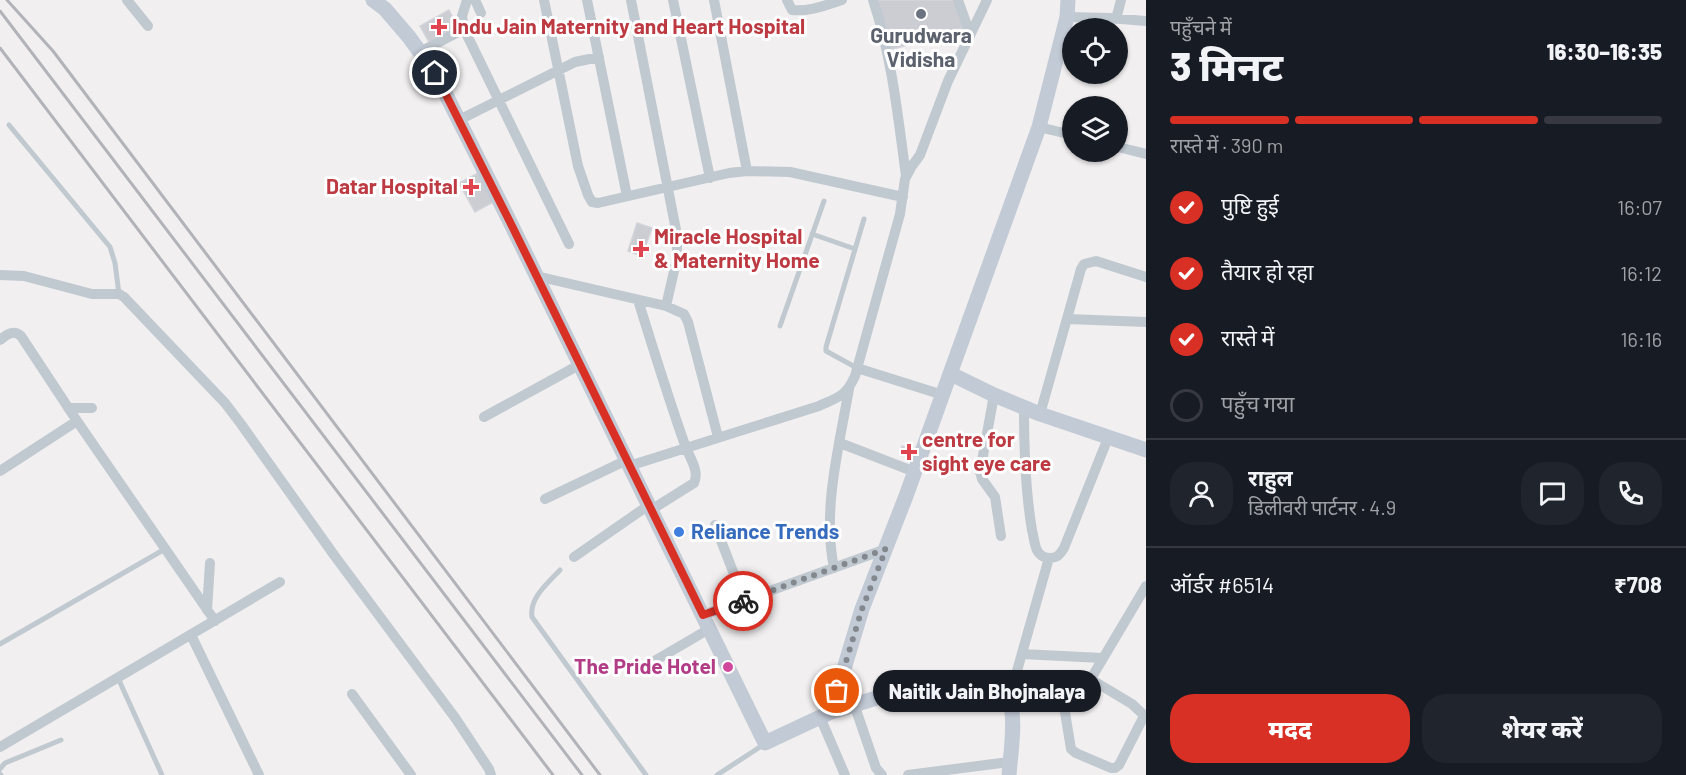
<!DOCTYPE html>
<html lang="hi">
<meta charset="utf-8">
<style>
:root{--surface:#171b24;--page:#20242c;--text:#f1f3f6;--muted:#9ea1a6;--line:#363941;--accent:#d93025}
body{margin:0;font-family:Barlow,"Noto Sans Devanagari",sans-serif;background:var(--page);color:var(--text);height:100vh;display:flex;flex-direction:column;font-size:22px;white-space:nowrap}
*{box-sizing:border-box;margin:0}
p{font-size:20px;color:var(--muted)}
.icon{flex:none;width:33px;height:33px;fill:none;stroke:currentColor;stroke-width:2;stroke-linecap:round;stroke-linejoin:round}
.map{position:relative;flex:1;overflow:hidden}
.drawer{display:flex;flex-direction:column;background:var(--surface);width:540px}
.drawer>*{flex:none}
.tools{position:absolute;left:1062px;top:18px;display:grid;gap:12px}
.tools a{display:grid;place-items:center;width:66px;height:66px;border-radius:50%;background:var(--surface);box-shadow:0 2px 4px #0004;font-size:30px}
.pin{position:absolute;display:grid;place-items:center;width:51px;height:51px;color:#fff;margin:-26px;border:3px solid #fff;border-radius:50%;box-shadow:0 2px 6px #0007}
.courier{position:absolute;display:grid;place-items:center;width:60px;height:60px;margin:-30px;border:4px solid #d93025;border-radius:50%;background:#fff;color:#222;box-shadow:0 2px 8px #0007}
.bubble{position:absolute;height:42px;border-radius:21px;background:var(--surface);box-shadow:0 2px 4px #0004;font-size:20px;font-weight:800;line-height:42px;text-align:center}
.overview em{font-style:normal;font-weight:800}
.overview div{display:flex;flex-direction:column-reverse}
.overview{display:flex;align-items:center;justify-content:space-between;height:102px;padding:0 24px}
h1{font-size:39px;font-weight:800;line-height:45px}
.bar{display:grid;grid-template-columns:repeat(4,1fr);gap:9px 6px;align-content:center;height:72px;padding:0 24px}
.bar i{height:8px;border-radius:4px;background:var(--line)}
.bar .current{background:var(--accent)}
.bar p{grid-column:span 4}
.line{display:flex;align-items:center;gap:15px;padding:0 24px;border-top:2px solid var(--line)}
.line div{flex:1}
.round{display:grid;place-items:center;flex:none;width:63px;height:63px;border-radius:24px;background:var(--page)}
ol{padding:0 24px;list-style:none}
li{display:flex;align-items:center;gap:18px;height:66px}
li p{margin-inline-start:auto}
li .icon{padding:6px;border-radius:50%;background:var(--accent);color:#fff;stroke-width:4}
li:last-child{color:var(--muted)}
li i{width:33px;height:33px;border:3px solid var(--line);border-radius:50%}
.cta{display:flex;gap:12px;margin-top:auto;padding:12px 24px}
.cta a{flex:1;height:69px;border-radius:24px;background:var(--accent);color:#fff;font-size:24px;font-weight:800;line-height:69px;text-align:center}
.cta a+a{background:var(--page);color:var(--text)}
main{display:flex;flex:1;min-height:0}
.map>svg:first-child{display:block}
.building{fill:#cccdd3;stroke:#d3d4da;stroke-width:1.5}
.lines{fill:none;stroke-linecap:round;stroke-linejoin:round}
.lane{stroke:#c0c8d0;stroke-width:5}
.street{stroke:#c0c8d0;stroke-width:10}
.secondary{stroke:#c2cad6;stroke-width:15}
.rail{stroke:#b1b3b9;stroke-width:3}
.done{stroke:#83888f;stroke-width:6;stroke-dasharray:0 10.8}
.route{stroke:#d93025;stroke-width:8}
.worship-dot{fill:#6b7280;stroke:#fff;stroke-width:2}
.health-dot{fill:#e0444e;stroke:#fff;stroke-width:2}
.shop-dot{fill:#3f7fe0;stroke:#fff;stroke-width:2}
.hotel-dot{fill:#d1479c;stroke:#fff;stroke-width:2}
.labels{text-anchor:middle;stroke-width:6;stroke-linejoin:round;paint-order:stroke}
.health-label{font-size:21px;font-weight:bold;fill:#be3a42;stroke:#fff;text-anchor:start}
.worship-label{font-size:21px;font-weight:bold;fill:#5b616d;stroke:#fff}
.shop-label{font-size:21px;font-weight:bold;fill:#366cbe;stroke:#fff;text-anchor:start}
.hotel-label{font-size:21px;font-weight:bold;fill:#b23c85;stroke:#fff;text-anchor:end}
</style>
<main>
<div class="map">
<svg width="1146" height="775" viewBox="0 0 1146 775">
<rect width="100%" height="100%" fill="#f1efef"/>
<path class="building" d="M876,0H957L967,27L890,50Z
M449,10L457,26L429,42L420,26Z
M480,172L495,201L475,212L459,183Z
M637,223L652,228L642,256L628,251Z
M902,446L917,451L914,458L900,453Z"/>
<g class="lines">
<path class="lane" d="M9,125L110,247L115,263L119,294
M812,234L855,249
M780,326L824,201
M857,368L826,351V347L864,219
M560,570C548,583 529,598 532,617L646,775
M0,644L165,549
M118,678L162,775
M0,769L5,763L61,740
M0,774L1,775
M717,775L763,745"/>
<path class="street" d="M127,0L148,26
M467,0L462,16L464,29L569,244
M475,0L481,13
M544,0L578,166L588,195L592,202L598,203L729,173L747,171L790,172L903,197
M587,0L627,196
M631,0L677,235V258L666,306
M673,0L710,178
M714,0L747,171
M787,0L792,10C809,12 826,5 842,0
M873,0C892,57 898,117 906,176
M958,0L970,34
M1067,17L1109,18L1146,21
M1116,19L1121,0
M420,52L464,29
M459,120L575,62L599,57
M1039,127L1072,135
M1118,147L1146,154
M0,275L24,276L92,294H119L124,297L225,403L241,424L334,555L456,719L489,769L491,775
M536,276L666,306L684,314L688,322L718,437
M638,300C653,348 668,397 685,445C689,457 700,471 694,483L651,510
M1068,319L1146,322
M0,340C6,335 13,329 21,336L77,421L215,621
M857,368L943,395
M994,395L980,472L982,479L995,497L1001,536
M68,408H92
M1024,408C1024,449 1025,489 1032,530C1034,537 1034,546 1038,552C1041,556 1046,558 1050,558C1058,558 1061,553 1064,548L1108,438
M1040,414L1081,269L1084,264L1096,261L1146,277
M484,417L579,365
M840,443L915,472
M629,466L819,406C839,397 846,396 855,376L900,214L905,179L912,166L920,155L948,81L987,0
M0,471L77,421
M545,499L627,460
M715,525L744,600
M574,557L649,505
M834,568C822,510 839,447 849,389
M207,610L210,563
M703,615L886,549
M191,635L259,775
M1022,654L1102,658
M639,670L709,629
M1092,680L1132,704L1146,717
M1010,693L1063,700L1074,699L1083,692L1146,586
M352,694L411,775
M1009,699L1049,558
M1063,700L1071,749L1076,753L1111,768H1115L1119,765L1144,716
M854,704L876,768L882,775
M820,717L845,775
M0,747L280,582
M908,775L1009,762"/>
<path class="secondary" d="M373,0L385,9L409,37L435,73L512,226L765,743L831,712L909,688H990C998,691 1006,694 1009,702C1017,716 1010,758 1009,775
M951,374L994,395L1040,414L1146,450
M831,712L862,609L906,496L1039,127L1067,17L1068,0"/>
<path class="rail" d="M7,0L53,51L600,775
M0,11L582,775
M0,48L553,775"/>
</g>
<g class="lines">
<path class="done" d="M743,601L886,549L862,609L837,691"/>
<path class="route" d="M435,73L512,226L703,615L743,601"/>
</g>
<circle class="worship-dot" cx="921" cy="14" r="6"/>
<g class="health-dot">
<path d="M436 18h6v6h6v6h-6v6h-6v-6h-6v-6h6z"/>
<path d="M468 178h6v6h6v6h-6v6h-6v-6h-6v-6h6z"/>
<path d="M638 240h6v6h6v6h-6v6h-6v-6h-6v-6h6z"/>
<path d="M906 443h6v6h6v6h-6v6h-6v-6h-6v-6h6z"/>
</g>
<circle class="shop-dot" cx="679" cy="532" r="6"/>
<circle class="hotel-dot" cx="728" cy="667" r="6"/>
<g class="labels">
<g class="health-label">
<text x="452" y="34">Indu Jain Maternity and Heart Hospital</text>
<text x="458" y="194" text-anchor="end">Datar Hospital</text>
<text x="654" y="244">Miracle Hospital<tspan x="654" dy="24">&amp; Maternity Home</tspan></text>
<text x="922" y="447">centre for<tspan x="922" dy="24">sight eye care</tspan></text>
</g>
<g class="worship-label">
<text x="921" y="43">Gurudwara<tspan x="921" dy="24">Vidisha</tspan></text>
</g>
<g class="shop-label">
<text x="691" y="539">Reliance Trends</text>
</g>
<g class="hotel-label">
<text x="716" y="674">The Pride Hotel</text>
</g>
</g>
</svg>
<div class="tools">
<a><svg class="icon" aria-label="locate" viewBox="0 0 24 24"><circle cx="12" cy="12" r="6"/><path d="M12 2v4M12 18v4M2 12h4M18 12h4"/></svg></a>
<a><svg class="icon" aria-label="layers" viewBox="0 0 24 24"><path d="M12 4l9 5-9 5-9-5zM3 14l9 5 9-5"/></svg></a>
</div>
<div class="pin" style="left:837px;top:691px;background:#ea580c"><svg class="icon" aria-label="bag" viewBox="0 0 24 24"><path d="M5 8h14l-1 12H6zM9 8a3 3 0 0 1 6 0"/></svg></div>
<div class="pin" style="left:435px;top:73px;background:#1f2937"><svg class="icon" aria-label="home" viewBox="0 0 24 24"><path d="M3 11l9-7 9 7M6 9v11h12V9"/></svg></div>
<div class="courier" style="left:743px;top:601px"><svg class="icon" aria-label="bike" viewBox="0 0 24 24"><circle cx="6" cy="16" r="4"/><circle cx="18" cy="16" r="4"/><path d="M6 16l4-8h5l3 8M10 8l3 8H6M13 5h3"/></svg></div>
<div class="bubble" style="left:873px;top:670px;width:228px">Naitik Jain Bhojnalaya</div>
</div>
<section class="drawer">
<div class="overview"><div><h1>3 मिनट</h1><p>पहुँचने में</p></div><em>16:30–16:35</em></div>
<div class="bar"><i class="current"></i><i class="current"></i><i class="current"></i><i></i><p>रास्ते में · 390 m</p></div>
<ol>
<li><svg class="icon" aria-label="check" viewBox="0 0 24 24"><path d="M5 12l5 5 9-10"/></svg>पुष्टि हुई<p>16:07</p></li>
<li><svg class="icon" aria-label="check" viewBox="0 0 24 24"><path d="M5 12l5 5 9-10"/></svg>तैयार हो रहा<p>16:12</p></li>
<li><svg class="icon" aria-label="check" viewBox="0 0 24 24"><path d="M5 12l5 5 9-10"/></svg>रास्ते में<p>16:16</p></li>
<li><i></i>पहुँच गया</li>
</ol>
<div class="line" style="height:108px"><a class="round"><svg class="icon" aria-label="person" viewBox="0 0 24 24"><circle cx="12" cy="8" r="4"/><path d="M4 21q1-7 8-7t8 7"/></svg></a><div><b>राहुल</b><p>डिलीवरी पार्टनर · 4.9</p></div><a class="round"><svg class="icon" aria-label="chat" viewBox="0 0 24 24"><path d="M4 5h16v11H9l-5 4z"/></svg></a><a class="round"><svg class="icon" aria-label="phone" viewBox="0 0 24 24"><path d="M5 4h4l2 5-3 2q2 4 5 5l2-3 5 2v4C11 20 4 13 5 4z"/></svg></a></div>
<div class="line" style="height:78px"><div>ऑर्डर #6514</div><b>₹708</b></div>
<div class="cta"><a>मदद</a><a>शेयर करें</a></div>
</section>
</main>
